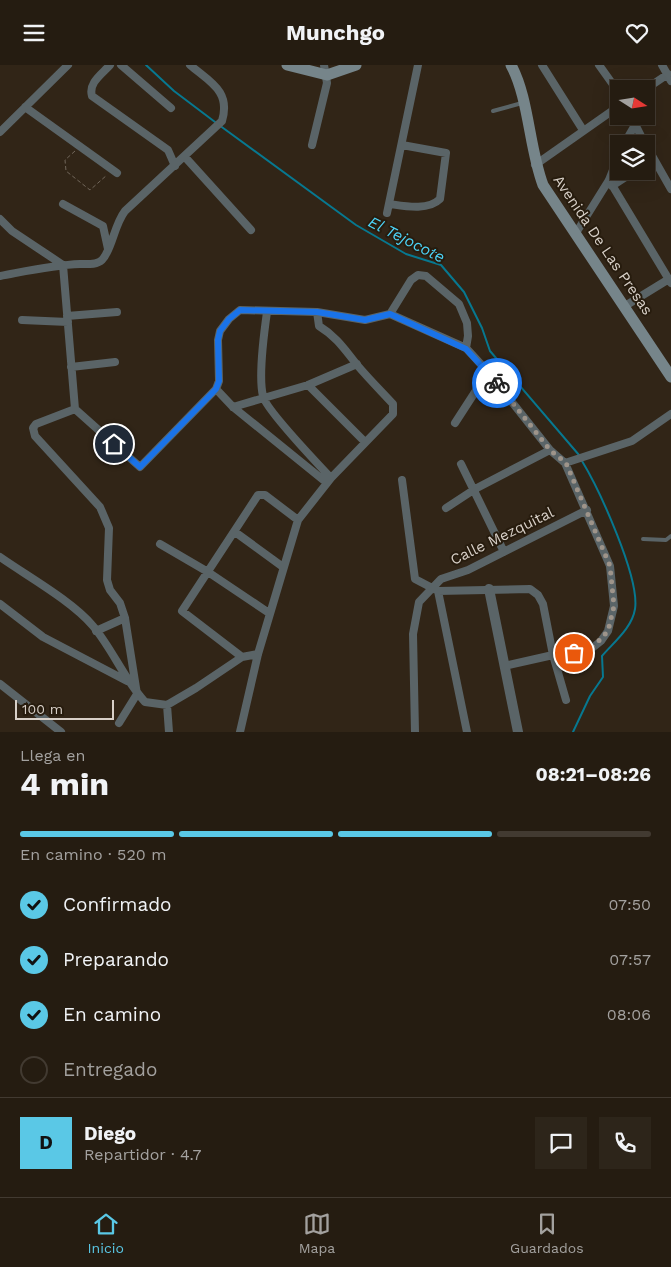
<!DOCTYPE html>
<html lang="es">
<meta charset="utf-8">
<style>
:root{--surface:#251c11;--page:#2d251a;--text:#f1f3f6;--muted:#a3a19f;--line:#423a31;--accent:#5ac8e6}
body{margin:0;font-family:"Work Sans",sans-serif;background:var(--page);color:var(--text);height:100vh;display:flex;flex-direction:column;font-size:19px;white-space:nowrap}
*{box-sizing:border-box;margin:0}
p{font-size:16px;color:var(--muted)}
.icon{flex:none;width:28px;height:28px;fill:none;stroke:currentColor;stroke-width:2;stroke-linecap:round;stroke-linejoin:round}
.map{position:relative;height:667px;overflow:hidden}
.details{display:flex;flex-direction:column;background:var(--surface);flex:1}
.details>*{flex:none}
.needle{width:32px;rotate:102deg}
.tools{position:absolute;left:610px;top:15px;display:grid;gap:10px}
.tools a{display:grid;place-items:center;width:45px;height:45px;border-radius:0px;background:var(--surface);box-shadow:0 5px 20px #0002,0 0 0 1px var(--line);font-size:25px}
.scale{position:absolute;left:15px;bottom:12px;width:99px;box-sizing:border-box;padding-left:5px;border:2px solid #d8d0c8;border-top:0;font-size:14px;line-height:18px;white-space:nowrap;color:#d8d0c8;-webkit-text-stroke:4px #271c0e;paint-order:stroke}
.pin{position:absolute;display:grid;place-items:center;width:42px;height:42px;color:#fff;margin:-21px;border:2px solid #fff;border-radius:50%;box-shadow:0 1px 5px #0007}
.courier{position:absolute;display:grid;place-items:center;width:50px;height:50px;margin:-25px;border:4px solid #1a73e8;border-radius:50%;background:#fff;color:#222;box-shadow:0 1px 6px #0007}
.overview em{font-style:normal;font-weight:700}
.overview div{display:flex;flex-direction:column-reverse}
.overview{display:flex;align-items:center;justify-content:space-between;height:85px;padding:0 20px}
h1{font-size:32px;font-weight:700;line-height:38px}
.bar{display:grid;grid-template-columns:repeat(4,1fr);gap:8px 5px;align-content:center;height:60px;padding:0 20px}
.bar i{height:6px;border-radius:4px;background:var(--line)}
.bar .current{background:var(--accent)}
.bar p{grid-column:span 4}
.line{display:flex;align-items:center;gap:12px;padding:0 20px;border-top:1px solid var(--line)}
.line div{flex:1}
.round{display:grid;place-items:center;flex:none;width:52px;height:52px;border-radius:0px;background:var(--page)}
ol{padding:0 20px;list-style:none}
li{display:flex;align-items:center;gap:15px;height:55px}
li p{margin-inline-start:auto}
li .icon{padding:5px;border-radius:50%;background:var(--accent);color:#111;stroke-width:4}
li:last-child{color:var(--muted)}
li i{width:28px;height:28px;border:2px solid var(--line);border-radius:50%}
header{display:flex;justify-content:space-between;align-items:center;height:65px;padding:0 20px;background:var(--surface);font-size:22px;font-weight:700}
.tabs{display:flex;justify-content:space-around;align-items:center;height:70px;border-top:1px solid var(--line);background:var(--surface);font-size:14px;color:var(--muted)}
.tabs a{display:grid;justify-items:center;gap:2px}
.tabs .current{color:var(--accent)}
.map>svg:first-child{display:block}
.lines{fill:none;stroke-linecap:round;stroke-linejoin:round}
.stream{stroke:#077890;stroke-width:2}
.path{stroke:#71675b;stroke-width:1;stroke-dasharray:4 2.5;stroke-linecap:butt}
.service{stroke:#5a6467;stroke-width:4}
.minor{stroke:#5a6467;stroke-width:8}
.tertiary{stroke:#5a6467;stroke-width:10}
.secondary{stroke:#76858a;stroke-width:11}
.done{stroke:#9e948a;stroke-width:5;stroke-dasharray:0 9}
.route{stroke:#1a73e8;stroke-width:6}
.labels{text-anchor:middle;stroke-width:4;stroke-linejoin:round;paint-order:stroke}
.street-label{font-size:15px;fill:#d8d0c8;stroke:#271c0e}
.water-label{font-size:16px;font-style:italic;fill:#4cd2f6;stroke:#271c0e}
</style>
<header><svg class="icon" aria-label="menu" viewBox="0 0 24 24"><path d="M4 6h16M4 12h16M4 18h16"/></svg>Munchgo<svg class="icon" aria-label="heart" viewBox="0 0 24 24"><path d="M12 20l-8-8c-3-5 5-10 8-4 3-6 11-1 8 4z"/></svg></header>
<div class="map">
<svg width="671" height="667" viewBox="0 0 671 667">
<rect width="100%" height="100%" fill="#312517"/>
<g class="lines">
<path class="stream" d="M146,0L174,26L215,57
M219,60L356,160L406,189L441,200L464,227L482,263L490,286L579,390
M573,667L590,631L603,612L602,591C614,577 632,563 635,544C640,513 599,424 582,396"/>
<path class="path" d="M75,86L65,95L66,106L90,125L107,110"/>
<path class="service" d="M493,46L522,38
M643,474L666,475L671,471"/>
<path class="minor" d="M110,0C102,9 88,18 92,31L168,85L175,101
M121,0L171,43
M542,0L583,65
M599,0L619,28
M662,0L671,16
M646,24L668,9
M25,42L117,108
M631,51L645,79
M0,67L68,0
M624,79L635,60
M312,80L327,18L324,0
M646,80L671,124
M185,92L251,165
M535,100L619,41
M609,115L671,218
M612,121L635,106
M63,139L103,161L108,184
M390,139C404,141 428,146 440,134L446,88L402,80
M387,148L418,0
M0,154L12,166L63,200
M576,168L609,115L619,90
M63,200L75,344L140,402L216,324L219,316L218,275L220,266L229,254L240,245L317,247L365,255L390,249L466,283L488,307L550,385L565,398L610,501L614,541L608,566L601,576L591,584L553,590L504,601
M0,211C27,206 53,200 80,199C87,199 97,200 102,195C112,185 114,160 125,146L222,56C231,26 210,17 190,0
M625,241L669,214
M267,247C264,268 258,311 263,331C265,344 319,400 331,413
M390,249L411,215L418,210L426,211L459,239L467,258L468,271L466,283
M67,251L117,247
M22,255L68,257
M71,302L115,297
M308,320L365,377
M216,324L233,342L327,418
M233,342L308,320L357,299
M75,344L36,359L33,363L35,371L100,442L109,463L107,515L110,525L120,538L125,553L137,629L119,658
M455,358L488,307
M565,398L632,376L671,349
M461,399L504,487
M402,415L415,514L438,526L467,667
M446,443L475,424L550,385
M235,467L283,502
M160,479L208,507L269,548
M0,492C27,511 72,536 93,561C113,585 124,614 145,637L167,640L196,623L242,592L258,589
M438,526L530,524L538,530L543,539L553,590L566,635
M0,539L43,572L127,616
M96,566L125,553
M242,592L182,546L258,430H265L298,455
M0,619L61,667
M167,640L169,667
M240,667L258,589L298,455L331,413L393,349V339C381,326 369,314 358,301C345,285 337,272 319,261L317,247
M415,667L413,569L419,537L441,514L468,505L587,445"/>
<path class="tertiary" d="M489,524L518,667"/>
<path class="secondary" d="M287,0L327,10L356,0
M511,0C529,33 529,83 543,120L671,312"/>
</g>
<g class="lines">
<path class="done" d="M497,318L550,385L566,398L610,501L614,541L608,566L591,584L574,588"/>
<path class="route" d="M114,379L140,402L216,324L219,316L218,275L220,266L229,254L240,245L317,247L365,255L390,249L466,284L497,318"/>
</g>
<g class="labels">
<g class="street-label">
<text transform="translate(603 180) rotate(56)" y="5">Avenida De Las Presas</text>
<text transform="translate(502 471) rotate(-26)" y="5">Calle Mezquital</text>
</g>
<g class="water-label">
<text transform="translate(407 174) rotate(27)" y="6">El Tejocote</text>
</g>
</g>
</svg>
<div class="tools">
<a><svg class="needle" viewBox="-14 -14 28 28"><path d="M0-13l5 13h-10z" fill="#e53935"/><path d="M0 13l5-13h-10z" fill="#a3a19f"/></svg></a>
<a><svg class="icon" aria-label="layers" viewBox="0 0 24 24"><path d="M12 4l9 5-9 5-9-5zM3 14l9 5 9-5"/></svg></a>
</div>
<div class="scale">100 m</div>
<div class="pin" style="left:574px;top:588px;background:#ea580c"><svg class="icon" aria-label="bag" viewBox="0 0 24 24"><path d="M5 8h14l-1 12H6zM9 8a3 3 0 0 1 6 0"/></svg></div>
<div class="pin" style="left:114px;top:379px;background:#1f2937"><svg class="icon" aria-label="home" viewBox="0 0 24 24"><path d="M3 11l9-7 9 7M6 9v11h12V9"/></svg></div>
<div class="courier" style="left:497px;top:318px"><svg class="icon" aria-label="bike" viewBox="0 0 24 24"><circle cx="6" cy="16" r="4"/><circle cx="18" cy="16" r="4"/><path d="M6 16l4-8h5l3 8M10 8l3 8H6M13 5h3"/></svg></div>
</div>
<section class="details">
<div class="overview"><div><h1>4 min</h1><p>Llega en</p></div><em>08:21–08:26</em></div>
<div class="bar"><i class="current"></i><i class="current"></i><i class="current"></i><i></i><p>En camino · 520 m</p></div>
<ol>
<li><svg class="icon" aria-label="check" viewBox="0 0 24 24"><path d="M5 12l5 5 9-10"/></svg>Confirmado<p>07:50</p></li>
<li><svg class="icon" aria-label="check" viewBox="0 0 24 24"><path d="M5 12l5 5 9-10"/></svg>Preparando<p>07:57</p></li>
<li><svg class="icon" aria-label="check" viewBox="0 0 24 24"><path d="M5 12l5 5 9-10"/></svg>En camino<p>08:06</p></li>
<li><i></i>Entregado</li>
</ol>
<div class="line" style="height:90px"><b class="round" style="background:var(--accent);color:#111">D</b><div><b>Diego</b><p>Repartidor · 4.7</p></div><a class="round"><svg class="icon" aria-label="chat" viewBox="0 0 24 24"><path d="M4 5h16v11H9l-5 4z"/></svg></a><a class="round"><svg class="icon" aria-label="phone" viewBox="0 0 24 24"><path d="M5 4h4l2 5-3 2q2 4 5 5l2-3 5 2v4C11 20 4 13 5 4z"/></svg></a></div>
</section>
<nav class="tabs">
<a class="current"><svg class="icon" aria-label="home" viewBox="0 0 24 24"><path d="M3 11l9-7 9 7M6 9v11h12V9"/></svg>Inicio</a>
<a><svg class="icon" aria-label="map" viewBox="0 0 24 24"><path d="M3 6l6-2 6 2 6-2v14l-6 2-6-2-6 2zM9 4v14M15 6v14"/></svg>Mapa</a>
<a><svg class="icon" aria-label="saved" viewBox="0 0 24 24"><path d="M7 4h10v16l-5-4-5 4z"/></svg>Guardados</a>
</nav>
